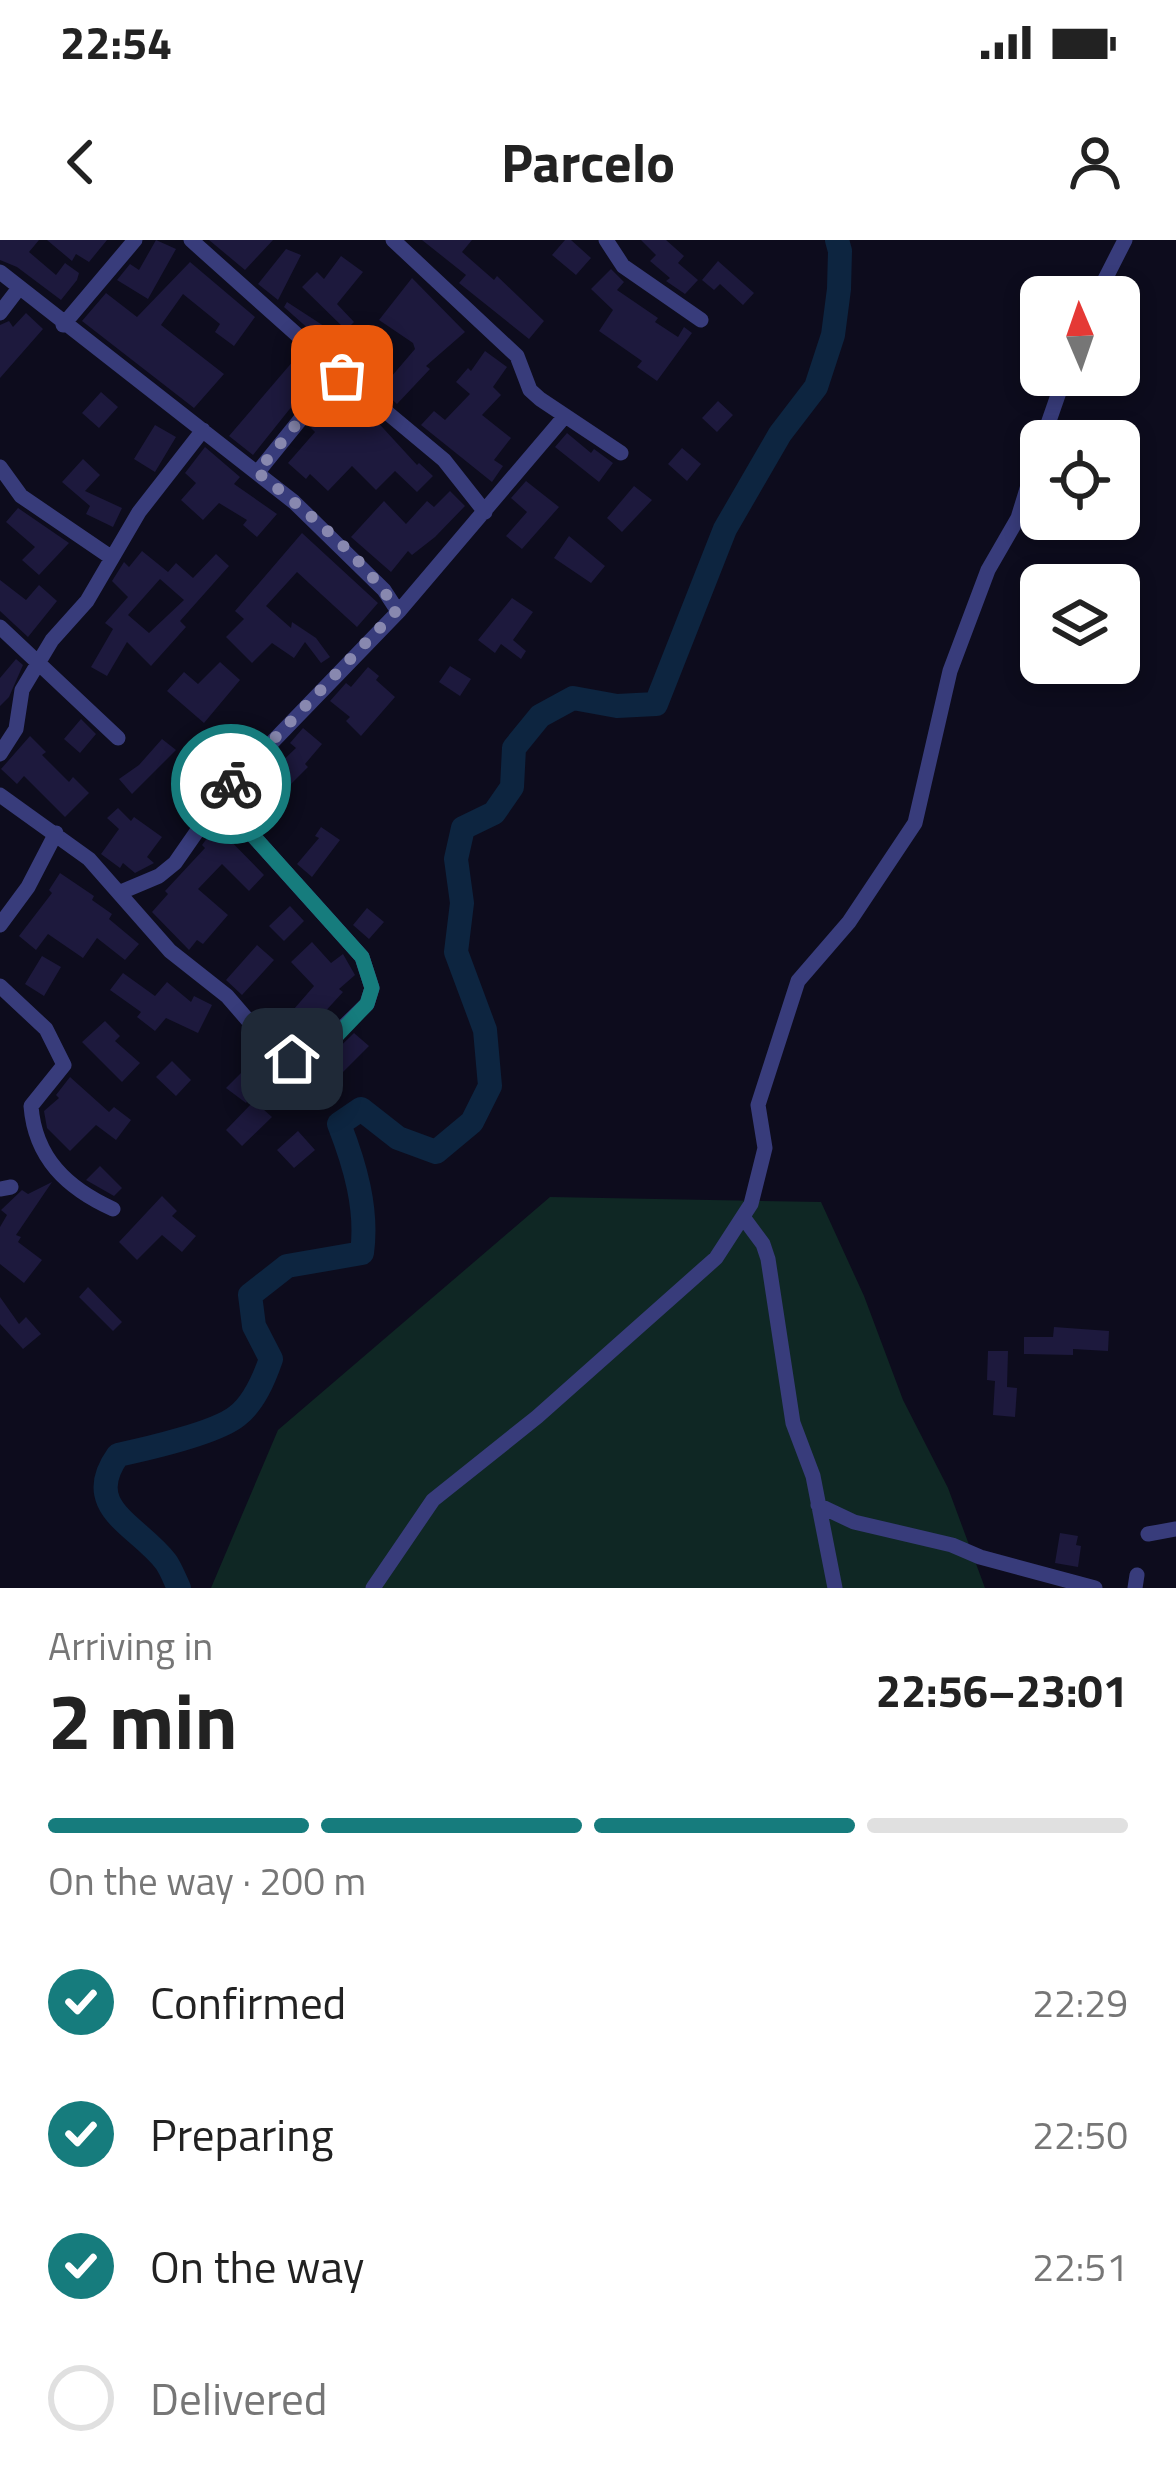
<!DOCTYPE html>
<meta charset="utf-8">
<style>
:root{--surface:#fff;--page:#f6f6f6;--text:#222;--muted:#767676;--line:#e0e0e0;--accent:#167c7d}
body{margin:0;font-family:"Titillium Web",sans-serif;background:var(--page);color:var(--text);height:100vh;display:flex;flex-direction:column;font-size:45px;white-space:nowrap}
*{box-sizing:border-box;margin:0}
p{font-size:39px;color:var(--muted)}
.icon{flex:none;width:66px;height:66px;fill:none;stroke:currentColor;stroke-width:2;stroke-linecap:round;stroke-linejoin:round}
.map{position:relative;height:1348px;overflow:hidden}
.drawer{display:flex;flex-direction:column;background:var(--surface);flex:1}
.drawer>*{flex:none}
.needle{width:78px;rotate:358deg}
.fabs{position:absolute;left:1020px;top:36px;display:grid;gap:24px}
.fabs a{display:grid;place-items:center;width:120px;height:120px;border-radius:18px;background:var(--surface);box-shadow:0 6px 18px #0003;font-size:60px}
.pin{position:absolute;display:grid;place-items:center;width:102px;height:102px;color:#fff;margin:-51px;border-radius:24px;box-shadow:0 6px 18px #0006}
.courier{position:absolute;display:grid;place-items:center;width:120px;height:120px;margin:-60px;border:9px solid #167c7d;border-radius:50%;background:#fff;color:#222;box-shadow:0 3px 15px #0007}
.headline em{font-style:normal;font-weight:700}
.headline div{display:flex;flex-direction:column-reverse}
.headline{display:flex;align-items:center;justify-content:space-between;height:204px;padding:0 48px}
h1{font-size:78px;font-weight:700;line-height:90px}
.bar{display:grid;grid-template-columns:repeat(4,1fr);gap:18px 12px;align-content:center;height:144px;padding:0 48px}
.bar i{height:15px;border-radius:9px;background:var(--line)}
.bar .on{background:var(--accent)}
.bar p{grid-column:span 4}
ol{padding:0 48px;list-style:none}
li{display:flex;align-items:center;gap:36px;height:132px}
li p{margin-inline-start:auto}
li .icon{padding:12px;border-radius:50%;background:var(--accent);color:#fff;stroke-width:4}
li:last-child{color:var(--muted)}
li i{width:66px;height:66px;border:6px solid var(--line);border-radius:50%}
.status{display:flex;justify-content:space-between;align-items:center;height:84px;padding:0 60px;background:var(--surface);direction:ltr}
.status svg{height:33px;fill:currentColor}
header{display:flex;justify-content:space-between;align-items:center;height:156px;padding:0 48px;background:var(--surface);font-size:54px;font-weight:700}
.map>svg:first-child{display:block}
.green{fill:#0f2724}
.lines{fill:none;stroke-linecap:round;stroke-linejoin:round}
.river{stroke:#0d2540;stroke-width:24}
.building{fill:#1d193d;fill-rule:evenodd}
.minor{stroke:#383c7b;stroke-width:15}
.done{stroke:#8888af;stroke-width:12;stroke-dasharray:0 21.6}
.route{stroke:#167c7d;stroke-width:15}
</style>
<div class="status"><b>22:54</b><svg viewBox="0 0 49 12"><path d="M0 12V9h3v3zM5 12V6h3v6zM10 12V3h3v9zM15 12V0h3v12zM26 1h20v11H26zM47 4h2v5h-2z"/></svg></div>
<header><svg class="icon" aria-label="back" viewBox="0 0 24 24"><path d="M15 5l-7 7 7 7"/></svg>Parcelo<svg class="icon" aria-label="person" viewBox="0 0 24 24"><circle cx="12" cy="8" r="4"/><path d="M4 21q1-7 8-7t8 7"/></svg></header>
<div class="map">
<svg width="1176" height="1348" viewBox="0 0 1176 1348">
<rect width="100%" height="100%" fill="#0d0c1d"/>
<path class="green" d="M550,957L821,962L864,1056L903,1160L948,1248L985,1348H211L278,1190Z"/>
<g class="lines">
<path class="river" d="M179,1348C175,1340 171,1329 166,1322C138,1285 80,1268 118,1215C146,1209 216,1193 237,1176C254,1163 264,1139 271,1119L254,1086L250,1055L287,1026L362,1013C368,969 355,925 339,884L361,869L398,898L436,912L472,882L490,846L485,790L456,712L462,663L456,619L463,588L494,573L512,547L514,508L540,476L573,458L617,466L656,464L725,289L780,194L816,147L833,95L839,49L840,11L837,0"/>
</g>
<path class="building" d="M0,0H39L29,12L56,35L65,23L79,33L77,40L61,60L17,27L0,20Z
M47,0H107L89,22L76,14L72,21Z
M156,0L176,9L148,59L117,40L130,24L139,30Z
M209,0H273L245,30Z
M422,0H472L462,12L494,40L497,36L544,81L529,99L459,43L466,35Z
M565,0H571L591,18L576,35L552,15Z
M641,0H666L684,16L678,23L698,40L685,54L666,41L670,38L650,21L656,15Z
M286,9L301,15L278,60L258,44Z
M341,16L363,32L337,64L354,82L346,90L302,47L317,32L324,39Z
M718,21L754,53L743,65L720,44L714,50L702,40Z
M190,22L255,77L234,106L215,92L220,84L183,54L161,85L224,134L194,168L82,81L106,53L137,77Z
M611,29L624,42L617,50L658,78L655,82L678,97L684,87L692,93L657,141L637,127L642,121L599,91L613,70L591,49Z
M412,38L465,92L426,126L430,129L397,164L376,145L386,133L391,137L415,109L413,103L379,80Z
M287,62L350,103L356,95L376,113L358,131L316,88L312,92L284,67Z
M26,73L43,89L0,138V85L9,81L13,87Z
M485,111L507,127L493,147L501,155L482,175L511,198L494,220L503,226L492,242L421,185L434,171L445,180L470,154L456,142L468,128L471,131Z
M300,113L320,131L253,215L229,196Z
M101,152L118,167L99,188L82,173Z
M342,154L372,176L417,225L419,223L433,236L417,252L395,231L376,250L352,226L328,251L310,234L306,239L288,223L315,192L311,188Z
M718,161L733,175L717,192L702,178Z
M155,185L176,197L155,232L134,219Z
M567,193L591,213L594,209L613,223L599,242L555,207Z
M205,207L240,237L234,244L277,274L257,297L243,285L247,280L219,263L203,280L181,260L196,243L185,233Z
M682,208L701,224L687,241L668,224Z
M83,219L100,235L85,251L122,268L113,287L86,274L90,266L62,242Z
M526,241L559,267L522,309L506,296L527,272L511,258Z
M634,246L652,260L622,292L607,278Z
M450,251L465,266L435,297L412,315L408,311L391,332L351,297L384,261L406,284L427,261L434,267Z
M18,268L69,303L39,335L22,320L35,307L6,282Z
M302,293L378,363L357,387L297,332L266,366L291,388L292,382L316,398L330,417L321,423L305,402L294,418L272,403L252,423L226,397L244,379L235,371Z
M569,296L605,326L591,343L554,318Z
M142,311L168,332L176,323L193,338L216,314L229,326L180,381L186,387L151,426L127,402L107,436L91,427L113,389L105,383L128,357L112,341L124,322L129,327ZM160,339L184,360L149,393L128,375Z
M0,340L26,360L39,345L57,361L28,397L0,371Z
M512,358L533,372L513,400L526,411L521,419L501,404L495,413L478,400Z
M16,419L23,425L9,457L0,466V438Z
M220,422L240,440L204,483L167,451L184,432L198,444Z
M450,426L471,439L460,456L439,442Z
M368,427L379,436L376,440L395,457L361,496L346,481L350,477L330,461L346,443L351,447Z
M81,479L96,494L80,513L64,499Z
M238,488L255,502L217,542L197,526L215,505L219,509Z
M303,488L322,504L305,524L308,527L291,544L275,528L296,508L290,503Z
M30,496L46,512L42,515L69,542L73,537L89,553L65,577L24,536L17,544L1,529Z
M162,499L176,510L132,554L119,539L139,525Z
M118,568L131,581L134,577L162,597L147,617L154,623L135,633L123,623L120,628L101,614L119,589L107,578Z
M216,586L264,635L249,651L222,624L198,649L228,675L203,704L197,700L189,710L152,672L168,654L165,651L205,608L202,605Z
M321,587L340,600L312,637L297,624L319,598L315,596Z
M60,633L94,656L92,660L112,674L109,679L139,704L125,720L97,698L83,718L48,694L36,710L19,696L52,653L49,650Z
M290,666L304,681L284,701L269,686Z
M367,668L384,682L369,699L353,685Z
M312,702L331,723L343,714L355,735L339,749L343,752L311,787L294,769L314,746L291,722Z
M257,705L274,720L242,755L226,740Z
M42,716L61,727L44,756L25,744Z
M123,733L155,756L167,742L191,762L194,756L212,765L198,793L166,778L155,791L137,777L141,772L110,750Z
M105,781L120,796L115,801L140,823L122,842L82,802Z
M354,793L369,806L333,842L319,827Z
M261,813L277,827L246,863L226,848Z
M172,821L191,840L176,856L156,837Z
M70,837L109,872L114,867L131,880L116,900L96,885L70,911L47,888L44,871L59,858L56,855Z
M254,861L272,877L242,906L226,890Z
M298,891L315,910L294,928L277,910Z
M100,926L122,948L114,956L86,940Z
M52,942L16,995L21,997L18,1002L42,1020L24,1043L0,1024V987L7,975L1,970L22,950L28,954Z
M162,956L177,971L172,976L196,996L182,1012L162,995L137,1020L119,1002Z
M88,1047L122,1082L113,1091L79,1057Z
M0,1057L19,1084L26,1077L41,1094L23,1109L0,1084Z
M1054,1087L1109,1091L1108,1111L1073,1109V1115L1024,1114V1097H1053Z
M988,1111H1008L1007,1147L1017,1148L1015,1177L993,1175L995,1141L987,1140Z
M1060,1293L1078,1296L1076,1305L1081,1306L1078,1327L1055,1323Z"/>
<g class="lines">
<path class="minor" d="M191,0L342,135L444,220L485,272
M393,0L517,116L530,150L540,159L621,213
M606,0L623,26L701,80
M0,32L294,262L384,350L397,370
M1096,57L1125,0
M0,73L19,48
M63,85L135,0
M1042,201L1065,135
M0,227L21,256L112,318
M257,233L312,165L342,135
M0,387L118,498
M0,514L16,489L22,450L52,400L87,361L139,272L203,190
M0,555L89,619L170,711L227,756L259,793L292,819L309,820L367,764L372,748L362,717L220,559
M121,652L159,636L175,623L225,551L400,370L565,176
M0,685L28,647L56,593
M0,746L46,789L64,825L31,866C35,918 67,948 113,969
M0,949L11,947
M743,977L763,1004L768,1019L793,1183L813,1236L835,1348
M818,1265L854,1282L952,1305L980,1317L1095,1348
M1148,1294L1176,1289
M373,1348L433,1260L537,1177L716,1018L751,964L765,908L758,865L798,741L849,682L915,583L950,431L988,330L1018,278L1041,203
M1135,1348L1137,1335"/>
</g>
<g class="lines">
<path class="done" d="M231,544L397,370C363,317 306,271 257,232L312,165L342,136"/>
<path class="route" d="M231,544L220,559L362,717L372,748L367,764L320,813L310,820L292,819"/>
</g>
</svg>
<div class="fabs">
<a><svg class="needle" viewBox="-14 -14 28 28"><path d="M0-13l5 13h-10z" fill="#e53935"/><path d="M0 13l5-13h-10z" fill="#767676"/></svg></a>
<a><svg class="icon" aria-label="locate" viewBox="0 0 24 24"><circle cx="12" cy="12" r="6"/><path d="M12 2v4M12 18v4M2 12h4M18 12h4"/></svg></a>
<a><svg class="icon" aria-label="layers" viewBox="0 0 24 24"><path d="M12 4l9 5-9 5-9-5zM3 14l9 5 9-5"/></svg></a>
</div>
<div class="pin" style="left:342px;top:136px;background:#ea580c"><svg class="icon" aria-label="bag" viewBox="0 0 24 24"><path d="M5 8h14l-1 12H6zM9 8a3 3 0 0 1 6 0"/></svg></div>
<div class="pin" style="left:292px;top:819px;background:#1f2937"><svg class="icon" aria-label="home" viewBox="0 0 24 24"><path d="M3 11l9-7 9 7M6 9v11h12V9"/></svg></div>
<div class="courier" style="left:231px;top:544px"><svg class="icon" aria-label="bike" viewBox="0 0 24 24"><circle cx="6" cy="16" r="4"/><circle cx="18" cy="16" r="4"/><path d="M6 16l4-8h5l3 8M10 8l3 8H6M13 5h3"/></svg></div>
</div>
<section class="drawer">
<div class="headline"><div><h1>2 min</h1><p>Arriving in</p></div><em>22:56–23:01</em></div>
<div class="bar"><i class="on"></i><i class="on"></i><i class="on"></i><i></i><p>On the way · 200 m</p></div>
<ol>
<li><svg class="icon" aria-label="check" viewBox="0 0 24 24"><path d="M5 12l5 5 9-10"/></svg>Confirmed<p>22:29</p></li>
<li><svg class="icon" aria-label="check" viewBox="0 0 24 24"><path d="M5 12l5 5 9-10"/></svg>Preparing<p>22:50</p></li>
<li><svg class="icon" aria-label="check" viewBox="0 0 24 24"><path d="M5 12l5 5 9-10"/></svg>On the way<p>22:51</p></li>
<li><i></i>Delivered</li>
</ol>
</section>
